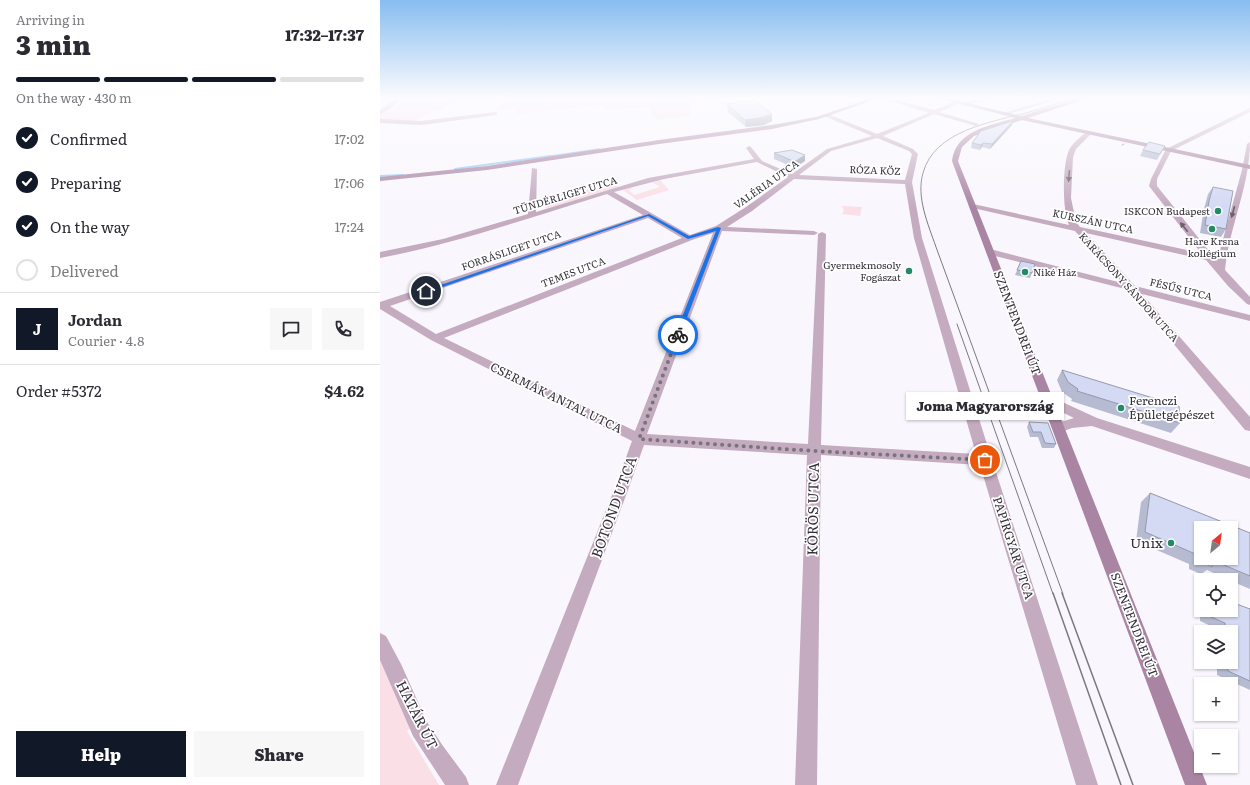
<!DOCTYPE html>
<meta charset="utf-8">
<style>
:root{--surface:#fff;--page:#f7f7f7;--text:#2b2b33;--muted:#7c7c81;--line:#e1e1e2;--accent:#111827}
body{margin:0;font-family:Literata,serif;background:var(--page);color:var(--text);height:100vh;display:flex;flex-direction:column;font-size:15px;white-space:nowrap}
*{box-sizing:border-box;margin:0}
p{font-size:13px;color:var(--muted)}
.icon{flex:none;width:22px;height:22px;fill:none;stroke:currentColor;stroke-width:2;stroke-linecap:round;stroke-linejoin:round}
.map{position:relative;flex:1;overflow:hidden}
.panel{display:flex;flex-direction:column;background:var(--surface);width:380px}
.panel>*{flex:none}
.needle{width:26px;rotate:29deg}
.buttons{position:absolute;left:814px;top:521px;display:grid;gap:8px}
.buttons a{display:grid;place-items:center;width:44px;height:44px;border-radius:0px;background:var(--surface);box-shadow:0 1px 3px #0004;font-size:20px}
.pin{position:absolute;display:grid;place-items:center;width:34px;height:34px;color:#fff;margin:-17px;border:2px solid #fff;border-radius:50%;box-shadow:0 1px 4px #0007}
.courier{position:absolute;display:grid;place-items:center;width:40px;height:40px;margin:-20px;border:3px solid #1a73e8;border-radius:50%;background:#fff;color:#222;box-shadow:0 1px 5px #0007}
.bubble{position:absolute;height:28px;border-radius:0px;background:var(--surface);box-shadow:0 1px 3px #0004;font-size:13px;font-weight:800;line-height:28px;text-align:center}
.headline em{font-style:normal;font-weight:800}
.headline div{display:flex;flex-direction:column-reverse}
.headline{display:flex;align-items:center;justify-content:space-between;height:68px;padding:0 16px}
h1{font-size:26px;font-weight:800;line-height:30px}
.bar{display:grid;grid-template-columns:repeat(4,1fr);gap:6px 4px;align-content:center;height:48px;padding:0 16px}
.bar i{height:5px;border-radius:3px;background:var(--line)}
.bar .active{background:var(--accent)}
.bar p{grid-column:span 4}
.line{display:flex;align-items:center;gap:10px;padding:0 16px;border-top:1px solid var(--line)}
.line div{flex:1}
.round{display:grid;place-items:center;flex:none;width:42px;height:42px;border-radius:0px;background:var(--page)}
ol{padding:0 16px;list-style:none}
li{display:flex;align-items:center;gap:12px;height:44px}
li p{margin-inline-start:auto}
li .icon{padding:4px;border-radius:50%;background:var(--accent);color:#fff;stroke-width:4}
li:last-child{color:var(--muted)}
li i{width:22px;height:22px;border:2px solid var(--line);border-radius:50%}
.primary-button{display:flex;gap:8px;margin-top:auto;padding:8px 16px}
.primary-button a{flex:1;height:46px;border-radius:0px;background:var(--accent);color:#fff;font-size:16px;font-weight:800;line-height:46px;text-align:center}
.primary-button a+a{background:var(--page);color:var(--text)}
main{display:flex;flex:1;min-height:0}
.map>svg:first-child{display:block}
.green{fill:#fadfe6}
.lines{fill:none;stroke-linecap:round;stroke-linejoin:round}
.stream-far1{stroke:#96cafd;stroke-width:1.5}
.stream{stroke:#96cafd;stroke-width:2}
.street{fill:#c4abc0;fill-rule:evenodd}
.secondary{fill:#a985a3;fill-rule:evenodd}
.tram-far1{stroke:#7b7880;stroke-width:1}
.tram{stroke:#7b7880;stroke-width:1.5}
.wall{fill:#b6bbd2}
.shaded-wall{fill:#9499ab}
.building{fill:#d4daf4;stroke:#9499ab;fill-rule:evenodd}
.oneway{fill:#6c606e}
.route{fill:#1a73e8}
.done{stroke:#78747d;stroke-width:4;stroke-dasharray:0 7.2}
.poi-dot{fill:#248a66;stroke:#fff;stroke-width:1.5}
.labels{text-anchor:middle;stroke-width:3.5;stroke-linejoin:round;paint-order:stroke}
.far-street-label{font-size:10px;fill:#322e38;stroke:#fff}
.far-poi-label{font-size:10px;fill:#322e38;stroke:#fff;text-anchor:end}
.street-label{font-size:12px;fill:#322e38;stroke:#fff}
.poi-label{font-size:12px;fill:#322e38;stroke:#fff;text-anchor:start}
.near-street-label{font-size:14px;fill:#322e38;stroke:#fff}
.near-poi-label{font-size:14px;fill:#322e38;stroke:#fff;text-anchor:end}
</style>
<main>
<section class="panel">
<div class="headline"><div><h1>3 min</h1><p>Arriving in</p></div><em>17:32–17:37</em></div>
<div class="bar"><i class="active"></i><i class="active"></i><i class="active"></i><i></i><p>On the way · 430 m</p></div>
<ol>
<li><svg class="icon" aria-label="check" viewBox="0 0 24 24"><path d="M5 12l5 5 9-10"/></svg>Confirmed<p>17:02</p></li>
<li><svg class="icon" aria-label="check" viewBox="0 0 24 24"><path d="M5 12l5 5 9-10"/></svg>Preparing<p>17:06</p></li>
<li><svg class="icon" aria-label="check" viewBox="0 0 24 24"><path d="M5 12l5 5 9-10"/></svg>On the way<p>17:24</p></li>
<li><i></i>Delivered</li>
</ol>
<div class="line" style="height:72px"><b class="round" style="background:var(--accent);color:#fff">J</b><div><b>Jordan</b><p>Courier · 4.8</p></div><a class="round"><svg class="icon" aria-label="chat" viewBox="0 0 24 24"><path d="M4 5h16v11H9l-5 4z"/></svg></a><a class="round"><svg class="icon" aria-label="phone" viewBox="0 0 24 24"><path d="M5 4h4l2 5-3 2q2 4 5 5l2-3 5 2v4C11 20 4 13 5 4z"/></svg></a></div>
<div class="line" style="height:52px"><div>Order #5372</div><b>$4.62</b></div>
<div class="primary-button"><a>Help</a><a>Share</a></div>
</section>
<div class="map">
<svg width="870" height="785" viewBox="0 0 870 785">
<rect width="100%" height="100%" fill="#f9f7fd"/>
<path class="green" d="M25,98H341L310,103V116L276,120L275,117L270,116L273,115L269,107L228,110L220,105L135,114L136,108L115,110L126,100H82L31,121L0,120V114L11,109Z
M280,180L289,190L257,200L243,190L251,188L253,189L249,190L254,195L280,187L272,182Z
M236,186L240,187L168,208L164,207L162,197L164,196Z
M462,206L482,207L480,216L462,214L464,211Z
M0,646L37,722L27,731L59,785H0Z"/>
<g class="lines">
<path class="stream-far1" d="M164,157L219,149"/>
<path class="stream" d="M75,169L171,156
M0,176L23,175"/>
<path class="street" d="M17,98H22L11,108L0,114V110Z
M501,98H509L554,110L574,102H578V104L559,112L599,124L596,126L554,114L503,136L533,149L538,154L532,182L542,238L612,460L718,785H696L600,465L441,455L437,785H415L427,455L264,445L248,490L138,785H116L234,490L252,441L51,340L0,309V302L263,215L227,194C151,217 78,243 0,258V252L63,239L148,214L152,168L157,169L156,212L268,178L374,159L366,148L369,146L371,147L382,161L412,174L447,149L492,136L444,116V114H448L497,134L549,113ZM497,138L529,151L532,154L525,180L419,175L451,151ZM377,162L408,177L366,207L336,226L310,235L234,192L284,179ZM414,179L525,184L534,238L596,454L441,445L446,234L442,232L438,234L428,444L267,434L342,231L434,235L438,233L434,231L347,227L372,211ZM268,218L302,238L56,334L10,306ZM333,233L255,431L64,338L312,240Z
M601,98H610L583,106L580,104Z
M674,98H682L625,115L620,114Z
M870,108V112L791,151L777,179V186L837,261L862,170L867,144L870,142C870,186 849,227 845,270L870,297V305L867,304L848,286L826,260L706,233L755,286L870,315V321L762,294L870,417V431L865,430L749,290L607,254L606,252L610,249L742,283L695,231L593,208L589,206L593,204L689,225C682,211 682,161 690,148C694,142 703,134 709,131L712,133L696,149L693,157L691,198L696,222L700,227L821,253L769,186L771,179L786,149Z
M115,112L117,113V115L41,125L0,123V119L41,121Z
M667,395L717,418L870,467V479L712,426L692,428L679,433L674,432L673,428L674,424L694,418L663,403L661,400L663,397Z
M0,633L6,636L21,664L47,722L63,746L86,777L89,785H65L33,736L0,660Z"/>
<path class="secondary" d="M492,98H499L439,119L392,129L279,144L107,170L0,181V177L107,166L279,140L392,125L436,117Z
M558,98H567L641,116L700,98H708L648,118L870,165V169L642,120L594,136L582,147L578,161L827,785H805L572,161C576,130 609,126 635,118Z"/>
<path class="tram-far1" d="M742,145L744,144
M577,324L673,594
M683,594L556,247C548,224 536,197 543,173C554,131 611,122 646,113C663,108 679,103 696,98"/>
<path class="tram" d="M673,593L741,785
M682,593L753,785"/>
</g>
<path class="wall" d="M347,104L392,114V121L384,125L366,127L348,112Z
M632,125L610,149L602,147L600,150L591,148L592,143Z
M785,146L777,160L760,156L763,150Z
M394,153L425,161L416,167H413L394,159Z
M833,187L846,229L841,237L820,233L824,209L828,194Z
M641,261L655,264L650,278L635,275Z
M682,370L800,423L791,433L691,401L692,399L682,392L677,380Z
M649,422L676,444L674,448H662L658,437H650L647,427Z
M770,493L870,533V589L851,581V580H849L827,570L821,574L809,569V564L756,541L761,502Z
M821,597V610L870,609V690L837,675V662H851V632H835V628L820,621V598Z"/>
<path class="shaded-wall" d="M392,114V121L384,125L366,127L365,120Z
M633,121L632,125L610,149L612,144Z
M603,143L602,147L600,150L601,145Z
M425,155V161L416,167V161Z"/>
<path class="building" d="M374,100L392,114L384,117L365,120L347,104Z
M633,121L612,144L603,143L601,145L592,143L601,131Z
M769,142L785,146L780,154L763,150Z
M412,150L425,155L416,161H413L394,153Z
M833,187L853,191L846,229L825,225L829,201Z
M641,261L655,264L652,273L637,270Z
M682,370L799,406L800,423L697,391L698,389L688,382Z
M649,422L668,423L676,444L665,443L661,432H653Z
M770,493L870,533V576L832,560V567L820,561V556L765,532ZM821,528H851V558H821Z
M851,602L870,609V681L848,671L847,662H851V632H846L845,623L829,616V610H851Z"/>
<defs><path id="oneway-solid" d="M-6-.8H1V-3.2L6.5 0L1 3.2V.8H-6Z"/></defs>
<g class="oneway">
<use href="#oneway-solid" transform="translate(689 176) rotate(94)"/>
<use href="#oneway-solid" transform="translate(853 212) rotate(105)"/>
<use href="#oneway-solid" transform="translate(804 227) rotate(-128)"/>
</g>
<linearGradient id="sky" x2="0" y2="1"><stop stop-color="#87bdf0"/><stop offset="0.47" stop-color="#fcfbfe"/><stop offset="1" stop-color="#fcfbfe" stop-opacity="0"/></linearGradient>
<rect width="870" height="208" fill="url(#sky)"/>
<path class="route" d="M269,214L309,236L338,227L341,228L300,336L295,335L336,231L308,239L268,216L48,292L43,291Z"/>
<g class="lines">
<path class="done" d="M298,335L259,439L434,451L605,460"/>
</g>
<g class="poi-dot">
<circle cx="838" cy="211" r="4"/>
<circle cx="832" cy="229" r="4"/>
<circle cx="529" cy="271" r="4"/>
<circle cx="645" cy="272" r="4"/>
<circle cx="741" cy="408" r="4"/>
<circle cx="791" cy="543" r="4"/>
</g>
<g class="labels">
<g class="far-street-label">
<text transform="translate(495 170) rotate(2)" y="4">RÓZA KÖZ</text>
<text transform="translate(386 184) rotate(-35)" y="4">VALÉRIA UTCA</text>
<text transform="translate(185 195) rotate(-17)" y="4">TÜNDÉRLIGET UTCA</text>
<text transform="translate(713 221) rotate(12)" y="4">KURSZÁN UTCA</text>
<text transform="translate(131 250) rotate(-19)" y="4">FORRÁSLIGET UTCA</text>
<text transform="translate(193 272) rotate(-21)" y="4">TEMES UTCA</text>
<text transform="translate(749 287) rotate(48)" y="4">KARÁCSONY SÁNDOR UTCA</text>
<text transform="translate(801 289) rotate(14)" y="4">FÉSŰS UTCA</text>
</g>
<g class="far-poi-label">
<text x="830" y="215">ISKCON Budapest</text>
<text x="832" y="245" text-anchor="middle">Hare Krsna<tspan x="832" dy="12">kollégium</tspan></text>
<text x="521" y="269">Gyermekmosoly<tspan x="521" dy="12">Fogászat</tspan></text>
<text x="653" y="276" text-anchor="start">Niké Ház</text>
</g>
<g class="street-label">
<text transform="translate(637 323) rotate(69)" y="4">SZENTENDREI ÚT</text>
<text transform="translate(176 398) rotate(26)" y="4">CSERMÁK ANTAL UTCA</text>
<text transform="translate(633 548) rotate(72)" y="4">PAPÍRGYÁR UTCA</text>
<text transform="translate(754 625) rotate(69)" y="4">SZENTENDREI ÚT</text>
</g>
<g class="poi-label">
<text x="749" y="405">Ferenczi<tspan x="749" dy="14">Épületgépészet</tspan></text>
</g>
<g class="near-street-label">
<text transform="translate(234 507) rotate(-70)" y="5">BOTOND UTCA</text>
<text transform="translate(433 509) rotate(-89)" y="5">KÖRÖS UTCA</text>
<text transform="translate(37 715) rotate(63)" y="5">HATÁR ÚT</text>
</g>
<g class="near-poi-label">
<text x="783" y="548">Unix</text>
</g>
</g>
</svg>
<div class="buttons">
<a><svg class="needle" viewBox="-14 -14 28 28"><path d="M0-13l5 13h-10z" fill="#e53935"/><path d="M0 13l5-13h-10z" fill="#7c7c81"/></svg></a>
<a><svg class="icon" aria-label="locate" viewBox="0 0 24 24"><circle cx="12" cy="12" r="6"/><path d="M12 2v4M12 18v4M2 12h4M18 12h4"/></svg></a>
<a><svg class="icon" aria-label="layers" viewBox="0 0 24 24"><path d="M12 4l9 5-9 5-9-5zM3 14l9 5 9-5"/></svg></a>
<a>+</a>
<a>−</a>
</div>
<div class="pin" style="left:605px;top:460px;background:#ea580c"><svg class="icon" aria-label="bag" viewBox="0 0 24 24"><path d="M5 8h14l-1 12H6zM9 8a3 3 0 0 1 6 0"/></svg></div>
<div class="pin" style="left:46px;top:291px;background:#1f2937"><svg class="icon" aria-label="home" viewBox="0 0 24 24"><path d="M3 11l9-7 9 7M6 9v11h12V9"/></svg></div>
<div class="courier" style="left:298px;top:335px"><svg class="icon" aria-label="bike" viewBox="0 0 24 24"><circle cx="6" cy="16" r="4"/><circle cx="18" cy="16" r="4"/><path d="M6 16l4-8h5l3 8M10 8l3 8H6M13 5h3"/></svg></div>
<div class="bubble" style="left:526px;top:392px;width:158px">Joma Magyarország</div>
</div>
</main>
